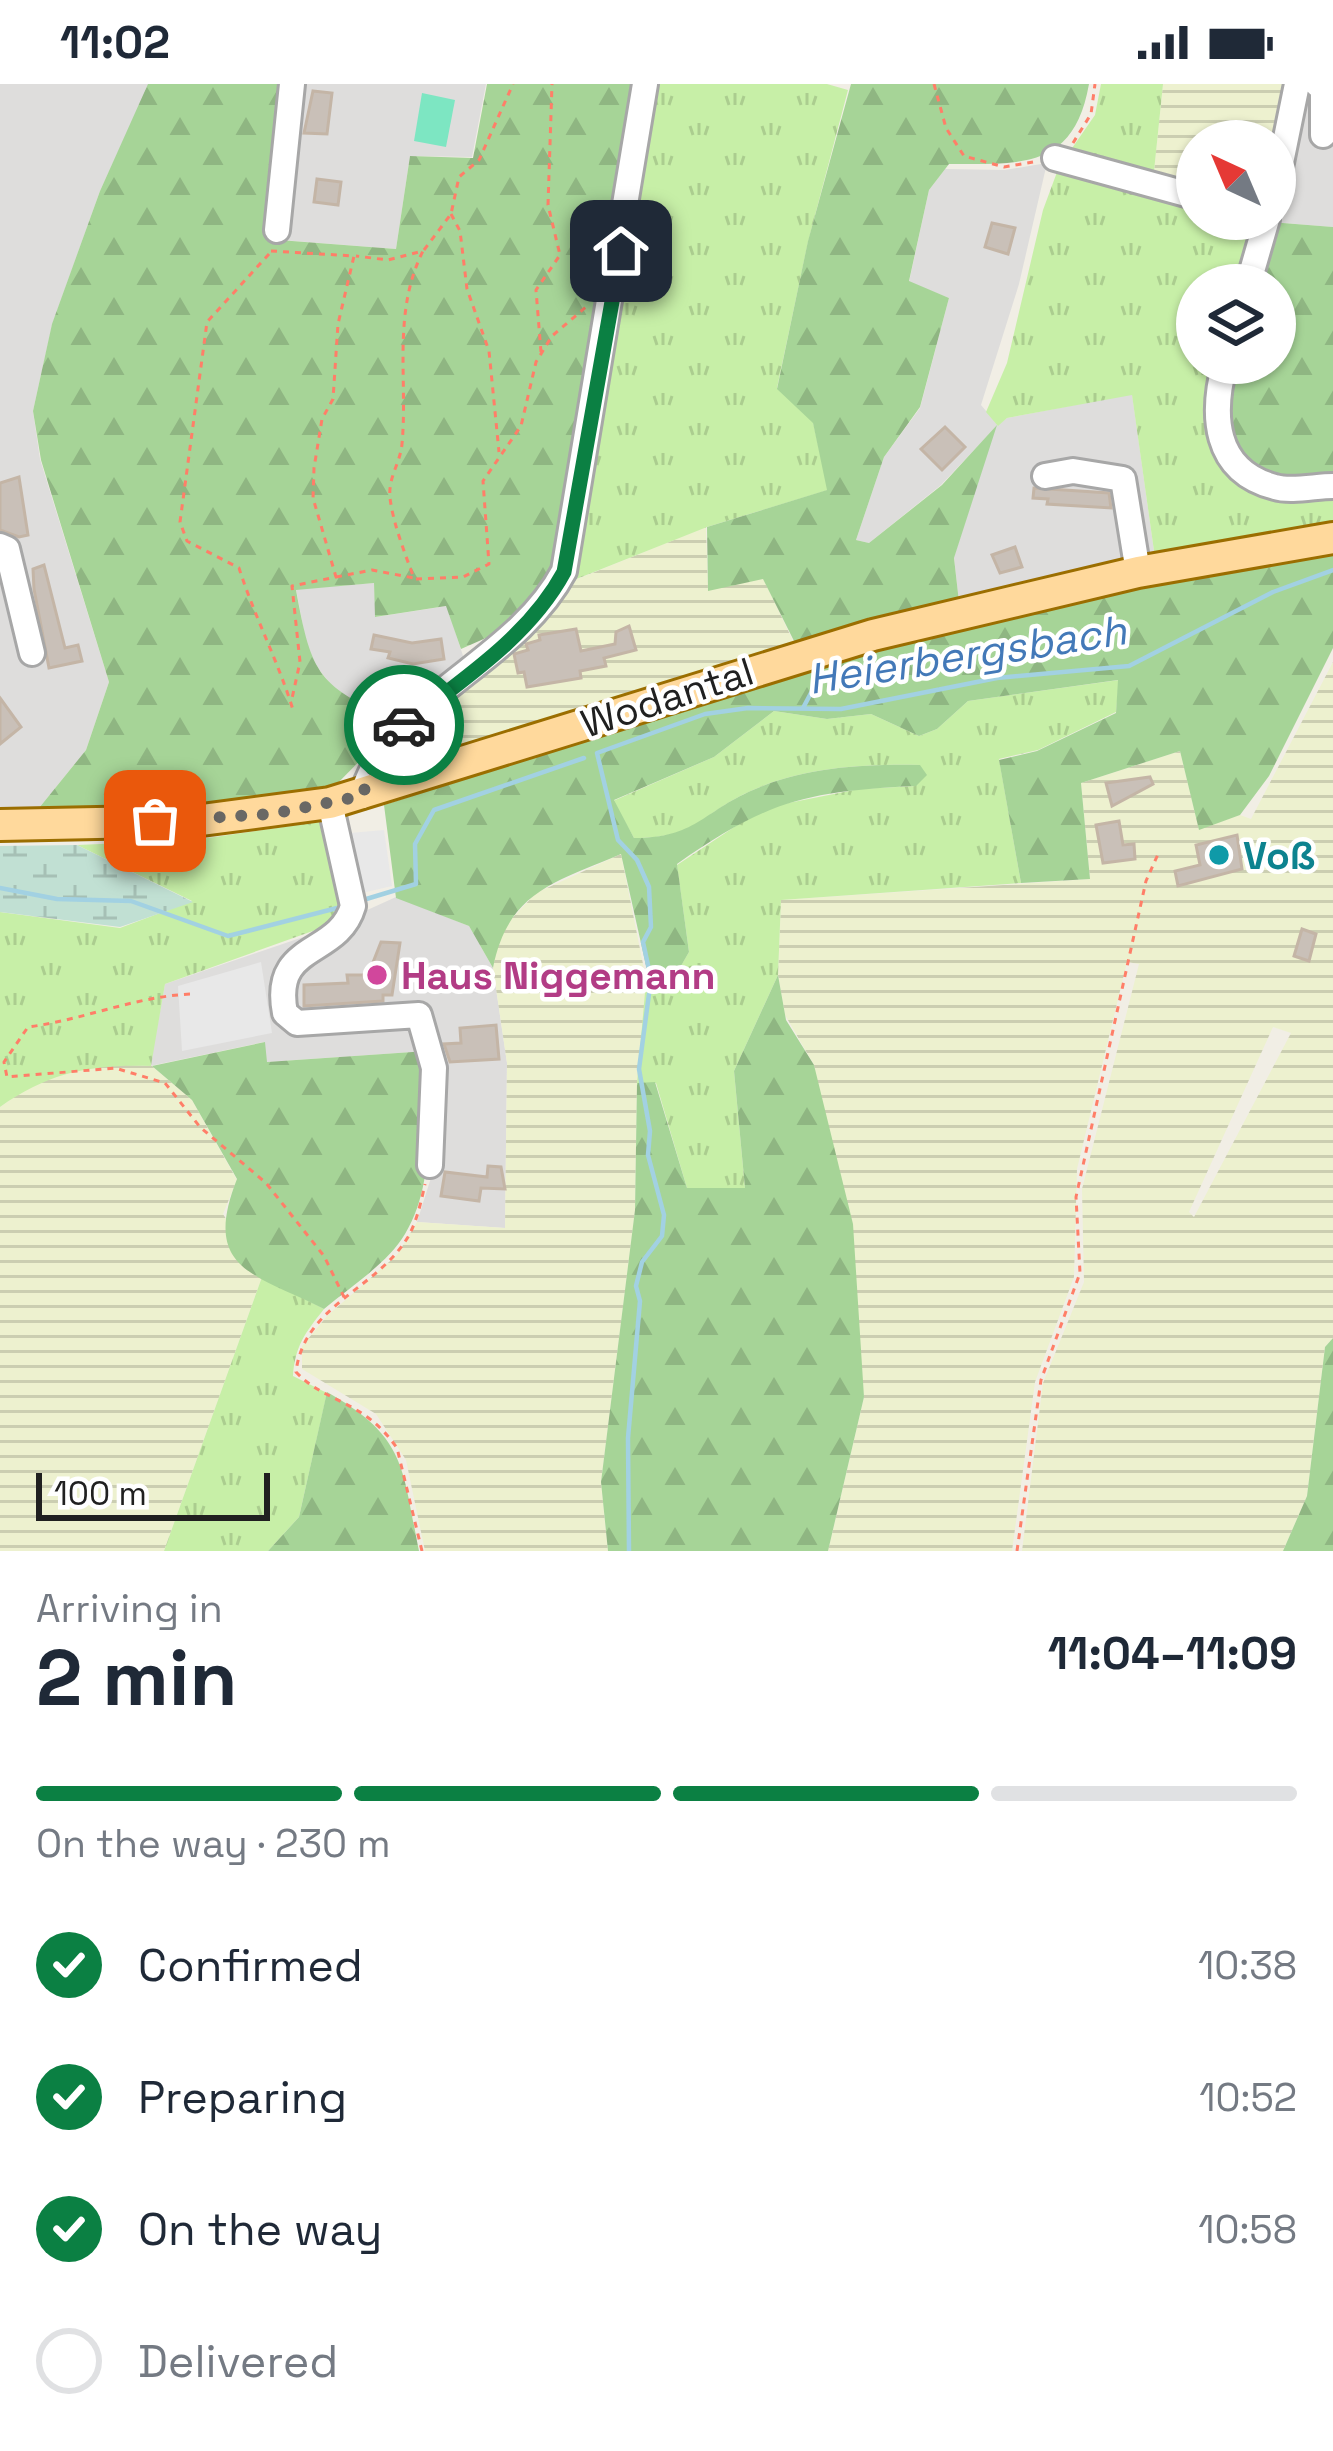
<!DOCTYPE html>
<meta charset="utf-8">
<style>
:root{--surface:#fff;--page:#f6f6f7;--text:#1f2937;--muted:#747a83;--line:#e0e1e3;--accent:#0b8043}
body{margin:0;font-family:"Space Grotesk",sans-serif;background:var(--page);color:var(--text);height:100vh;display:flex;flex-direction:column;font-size:45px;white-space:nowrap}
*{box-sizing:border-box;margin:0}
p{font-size:39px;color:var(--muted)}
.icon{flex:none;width:66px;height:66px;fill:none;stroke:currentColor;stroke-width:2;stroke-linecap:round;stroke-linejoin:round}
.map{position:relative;height:1467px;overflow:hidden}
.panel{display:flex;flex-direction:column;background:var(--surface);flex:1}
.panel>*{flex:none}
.needle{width:78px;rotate:316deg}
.fabs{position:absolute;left:1176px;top:36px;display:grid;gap:24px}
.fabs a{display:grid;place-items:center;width:120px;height:120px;border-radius:50%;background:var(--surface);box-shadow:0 3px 9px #0004;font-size:60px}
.scale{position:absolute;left:36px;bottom:30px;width:234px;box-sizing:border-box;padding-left:12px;border:6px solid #202020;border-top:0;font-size:33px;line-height:42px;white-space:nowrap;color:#202020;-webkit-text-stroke:9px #fff;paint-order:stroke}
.pin{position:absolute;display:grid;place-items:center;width:102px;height:102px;color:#fff;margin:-51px;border-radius:24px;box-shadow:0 6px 18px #0006}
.courier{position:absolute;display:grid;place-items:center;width:120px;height:120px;margin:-60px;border:9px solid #0b8043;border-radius:50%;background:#fff;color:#222;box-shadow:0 3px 15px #0007}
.headline em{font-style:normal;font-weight:600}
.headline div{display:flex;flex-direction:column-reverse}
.headline{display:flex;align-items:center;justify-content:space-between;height:204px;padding:0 36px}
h1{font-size:78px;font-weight:600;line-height:90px}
.bar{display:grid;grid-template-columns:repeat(4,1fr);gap:18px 12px;align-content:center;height:144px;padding:0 36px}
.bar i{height:15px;border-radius:9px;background:var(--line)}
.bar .selected{background:var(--accent)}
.bar p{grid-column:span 4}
ol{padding:0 36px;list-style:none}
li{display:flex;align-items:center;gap:36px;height:132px}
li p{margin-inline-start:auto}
li .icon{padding:12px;border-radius:50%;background:var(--accent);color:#fff;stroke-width:4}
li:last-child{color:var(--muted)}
li i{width:66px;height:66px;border:6px solid var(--line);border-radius:50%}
.status{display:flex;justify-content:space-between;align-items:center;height:84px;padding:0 60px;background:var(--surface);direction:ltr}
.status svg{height:33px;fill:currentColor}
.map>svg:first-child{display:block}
.residential{fill:#dedddc}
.farmland{fill:url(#farmland-rules);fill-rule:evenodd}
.grass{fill:url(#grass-tufts)}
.forest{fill:url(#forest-firs)}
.wetland{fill:url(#wetland-marsh)}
.pitch{fill:#7de6c2}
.parking{fill:#e8e8e8}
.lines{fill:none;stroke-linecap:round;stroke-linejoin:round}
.stream{stroke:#a2d1e2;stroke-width:4.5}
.building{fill:#c9c0b8;stroke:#c4b5a6;stroke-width:3}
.minor-casing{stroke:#a7a7a7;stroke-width:30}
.major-casing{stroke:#9b6e00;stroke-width:36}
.path{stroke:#ff7e68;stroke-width:3;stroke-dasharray:6 6;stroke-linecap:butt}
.minor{stroke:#fff;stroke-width:24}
.major{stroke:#ffd99c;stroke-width:30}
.done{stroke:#696865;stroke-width:12;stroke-dasharray:0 21.6}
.route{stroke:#0b8043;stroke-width:15}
.culture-dot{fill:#0f9aa8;stroke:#fff;stroke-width:4.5}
.hotel-dot{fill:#d1479c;stroke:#fff;stroke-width:4.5}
.labels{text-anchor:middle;stroke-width:9;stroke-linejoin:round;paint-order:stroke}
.street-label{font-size:39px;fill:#202020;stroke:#fff}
.culture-label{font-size:39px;font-weight:bold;fill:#0d838f;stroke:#fff;text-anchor:start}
.hotel-label{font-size:39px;font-weight:bold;fill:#b23c85;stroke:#fff;text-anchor:start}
.water-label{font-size:42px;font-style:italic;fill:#4379b8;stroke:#fff}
</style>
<div class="status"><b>11:02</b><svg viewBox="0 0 49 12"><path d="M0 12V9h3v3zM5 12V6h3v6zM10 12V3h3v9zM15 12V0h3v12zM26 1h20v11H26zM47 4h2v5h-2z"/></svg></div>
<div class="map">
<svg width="1333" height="1467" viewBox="0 0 1333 1467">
<defs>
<pattern id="farmland-rules" width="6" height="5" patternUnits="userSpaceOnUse" patternTransform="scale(3)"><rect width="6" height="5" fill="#edf1cf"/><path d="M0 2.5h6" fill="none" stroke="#cbceb1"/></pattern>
<pattern id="grass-tufts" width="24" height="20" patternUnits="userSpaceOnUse" patternTransform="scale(3)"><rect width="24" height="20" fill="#c7efa7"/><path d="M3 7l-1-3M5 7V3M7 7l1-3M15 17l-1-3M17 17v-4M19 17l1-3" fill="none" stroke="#abcd8f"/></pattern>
<pattern id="forest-firs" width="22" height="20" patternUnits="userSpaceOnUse" patternTransform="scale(3)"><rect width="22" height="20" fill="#a6d497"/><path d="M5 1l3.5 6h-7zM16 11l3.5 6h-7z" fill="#8fb682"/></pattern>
<pattern id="wetland-marsh" width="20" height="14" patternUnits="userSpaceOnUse" patternTransform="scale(3)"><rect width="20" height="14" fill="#c1e0d3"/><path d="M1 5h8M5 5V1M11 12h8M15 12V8" fill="none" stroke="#a6c0b5"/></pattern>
</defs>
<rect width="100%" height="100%" fill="#f1eee5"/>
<path class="residential" d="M0,0H149L100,107L52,241L33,327L40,375L109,598L86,666L35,729L0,731Z
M297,0H486L472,73L410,72L396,165L281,156Z
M1302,0H1333V143L1271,138L1292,69Z
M1047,79L1019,200L981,321L998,341L1007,334L1132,310L1155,474L959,518L954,473L995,344L941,401L869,459L856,456L884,373L920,324L949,214L909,198L929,106L945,85L1005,86Z
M374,499L376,533L447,522L464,575L487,569L399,638L340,611L309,574L296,505Z
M396,813L469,842L493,884L507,979L505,1144L417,1138L436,1078L427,967L266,978L264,958L150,982L165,900L321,847Z"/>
<path class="farmland" d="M1163,0H1292L1275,57H1197V106L1153,97Z
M706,443L708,506L763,494L795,561L390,693L383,679L387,668L524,554L575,496Z
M1333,578V1254L1325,1263L1307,1412L1283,1467H1022L1043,1299L1084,1198L1082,1105L1139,880L1127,878L1077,1085L1074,1193L1035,1298L1012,1467H828L864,1313L814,981L785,931L778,891L781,816L1090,795L1081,699L1180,667L1199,745L1240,731L1251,735ZM1273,943L1291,949L1194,1133L1189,1128Z
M621,770L648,905L637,999L635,1127L601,1398L608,1467H425L406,1376L376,1330L302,1285V1262L327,1232L397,1171L417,1138L505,1144L507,979L493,884L500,847L536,809Z
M98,980L152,982L192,1016L237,1096L223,1130L262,1193L164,1467H0V1023L38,996Z"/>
<path class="grass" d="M654,0H827L848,6L808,158L777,304L813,338L828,406L707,443L574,496Z
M1101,0H1163L1153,97L1068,70L1095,31Z
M1060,80L1197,118V135H1261L1243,201H1197V279H1222L1333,408V445L1155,474L1132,311L1007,334L998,342L986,328L1007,279L1043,126Z
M1119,596L1116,628L1038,666L999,675L1021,799L781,816L778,891L734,987L745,1104H687L656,999H637L647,886L670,900L689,868L677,781L763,724L859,705L916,702L920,681C864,680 805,683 753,706C700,729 700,754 634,754L613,717L714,673L774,627L827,635L871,630L919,652L937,645L968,617Z
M325,737L340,809L338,838L165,900L151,982C92,980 49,988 0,1023V828L120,844L192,817L77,761L194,756Z
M262,1193L324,1225C305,1249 295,1262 293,1292L327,1309L299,1433L268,1467H164Z"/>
<path class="forest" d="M148,0H286L266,155L396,165L410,72L473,74L487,0H639L552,498L504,546L461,565L446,522L375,533L374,499L296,506C312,593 318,601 398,638L331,706L231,725L35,729L86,666L109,598L41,376L33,327L52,240L100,107Z
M851,0H1089C1074,85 1022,80 949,80L929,106L909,197L949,214L920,323L884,373L856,456L869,459L942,401L997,341L954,474L959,518L796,561L763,495L708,507L707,443L827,406L813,339L777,305L808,157Z
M1270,138L1333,143V397L1279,400L1241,378L1220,314L1230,279H1275V201H1252Z
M1333,470V564L1269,692L1240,731L1199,746L1180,667L1081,699L1090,795L1021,799L999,676L1037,667L1116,629L1118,596L968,617L937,645L919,652L871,630L827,635L774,627L714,673L614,716L634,754C696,754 702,728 753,706C805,683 864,680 920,681L927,691L916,702C807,707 766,717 677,780L689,868L670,901L647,886L621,770C556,798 508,807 493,884L469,842L396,814L384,721L834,575L1145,498Z
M778,891L786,936L814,981L853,1140L864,1313L828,1467H608L601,1398L635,1126L637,999L655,998L687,1104H745L734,987Z
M265,958L267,978L427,967C427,1026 437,1097 405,1150C388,1179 350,1203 324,1225C255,1190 201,1186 237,1095L192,1016L152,982Z
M1333,1254V1467H1283L1307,1412L1325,1263Z
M327,1308C407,1353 402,1384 419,1467H268L299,1433Z"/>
<path class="wetland" d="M77,761L193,818L120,843L0,828V762Z"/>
<path class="pitch" d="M422,9L455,16L446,63L414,57Z"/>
<path class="parking" d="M384,746L392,802L362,809L350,749Z
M261,878L272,949L182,967L178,902Z"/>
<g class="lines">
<path class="stream" d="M803,624L820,592
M0,804L57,815L131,817L228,852L341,823
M363,816L416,800L415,760L434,726L584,674
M629,1467L628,1354L640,1217L636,1202L642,1178L662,1152L664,1131L648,1071L650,1047L639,985L651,895L643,858L651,843L649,803L637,776L618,756L597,669L705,630L748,624L841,625L997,594L1129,582L1273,508L1333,486"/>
</g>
<path class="building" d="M313,7L332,9L327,50L304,49Z
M317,95L341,98L338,121L314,118Z
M992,139L1015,144L1008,170L985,163Z
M945,343L965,363L942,386L921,365Z
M19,393L28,451L19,453L0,446V399Z
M1034,404L1109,409L1111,424L1047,420L1048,415L1033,414Z
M1015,463L1022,483L1000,489L992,471Z
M44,481L65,564L78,561L82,577L49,584L34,505L33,485Z
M629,542L636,566L604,574L606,582L580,587L581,594L527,603L524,588L518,589L514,570L528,566L526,560L540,556L539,551L576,545L581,567L615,560L616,548Z
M374,551L412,559L441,555L444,575L413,580L388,574L390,568L371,565Z
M0,614L21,643L0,660Z
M1150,693L1153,700L1112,722L1106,699Z
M1119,737L1123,761L1134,760L1135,775L1103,779L1096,741Z
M1237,751L1242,785L1178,802L1175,787L1200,781L1196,761Z
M1302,845L1316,850L1309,877L1294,872Z
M381,858L400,859L392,911H383V917L304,922V901L348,899L347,891H368Z
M496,941L499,975L450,978L444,960L461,959L460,944Z
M488,1082L501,1083L505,1105L481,1104L479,1117L441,1112L445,1088L487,1093Z"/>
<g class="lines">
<g class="minor-casing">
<path id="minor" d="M1317,0L1323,5V51
M1055,74L1197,113
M1275,108L1297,0
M277,146L292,0
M1248,201L1267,135
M1225,279C1211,330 1213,387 1275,403C1291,408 1316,402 1333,402
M1045,392L1073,387L1123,395L1138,488
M0,462L7,465L32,569
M362,712C390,613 515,580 564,487L645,0
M330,719L353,822C338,874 271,857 285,929L297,939L419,931L434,984L430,1081"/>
</g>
<g class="major-casing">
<path id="major" d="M0,741L194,737L330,719L873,551L1138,488L1333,454"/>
</g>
<path class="path" d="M934,0L946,44L964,72L1004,83L1033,78
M1073,59L1091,30L1095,0
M451,130L460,147L467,205L489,267L499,368
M424,166L451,130L459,93L479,76L513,0
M271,167L354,172L338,240L333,315L322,335L314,384L313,414L336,493L292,502L300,578L291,619
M269,170L207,238L180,438L187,457L239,484C255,534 279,579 294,629
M541,268L536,206L560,171L548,121L552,0
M336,493L372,486L414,494C405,470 393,439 390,414C388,393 400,380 402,360C408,295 392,229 423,167L388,176L356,172
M416,495L463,493L489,480L483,397L521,342L536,278L552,252L586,223
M190,910C133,913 83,936 28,943L4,978L7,993L115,984L165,999L200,1043L266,1099L324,1172L344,1213
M422,1467L397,1364C363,1315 326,1320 296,1288C304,1221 376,1206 408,1153C417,1137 421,1118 425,1100
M1017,1467L1041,1296L1080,1189L1076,1113L1146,797L1159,768"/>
<use href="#minor" class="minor"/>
<use href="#major" class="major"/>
</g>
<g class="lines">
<path class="done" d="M155,737L272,730L362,712L377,672L404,641"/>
<path class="route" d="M404,641C462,596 529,553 564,488L621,167"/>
</g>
<circle class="culture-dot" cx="1219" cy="771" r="12"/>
<circle class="hotel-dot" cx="377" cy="891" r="12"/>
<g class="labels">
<g class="street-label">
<text transform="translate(667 613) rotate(-18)" y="14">Wodantal</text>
</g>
<g class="culture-label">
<text x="1243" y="785">Voß</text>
</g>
<g class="hotel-label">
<text x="401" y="905">Haus Niggemann</text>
</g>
<g class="water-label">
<text transform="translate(967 570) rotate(-9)" y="15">Heierbergsbach</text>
</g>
</g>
</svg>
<div class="fabs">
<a><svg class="needle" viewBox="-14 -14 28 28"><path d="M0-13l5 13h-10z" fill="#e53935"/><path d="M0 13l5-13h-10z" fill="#747a83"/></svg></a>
<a><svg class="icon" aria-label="layers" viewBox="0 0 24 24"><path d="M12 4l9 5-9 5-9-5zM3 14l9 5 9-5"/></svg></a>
</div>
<div class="scale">100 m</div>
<div class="pin" style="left:155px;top:737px;background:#ea580c"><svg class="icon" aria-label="bag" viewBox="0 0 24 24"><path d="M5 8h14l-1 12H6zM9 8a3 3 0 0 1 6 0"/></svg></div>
<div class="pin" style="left:621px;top:167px;background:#1f2937"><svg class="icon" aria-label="home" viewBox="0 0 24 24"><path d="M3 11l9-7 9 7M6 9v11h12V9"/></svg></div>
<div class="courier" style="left:404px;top:641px"><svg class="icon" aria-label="car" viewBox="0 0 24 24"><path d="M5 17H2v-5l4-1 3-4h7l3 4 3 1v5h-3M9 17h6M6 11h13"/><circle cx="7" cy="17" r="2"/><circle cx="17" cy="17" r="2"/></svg></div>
</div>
<section class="panel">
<div class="headline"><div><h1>2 min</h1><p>Arriving in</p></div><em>11:04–11:09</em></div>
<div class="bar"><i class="selected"></i><i class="selected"></i><i class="selected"></i><i></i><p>On the way · 230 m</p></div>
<ol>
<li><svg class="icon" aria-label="check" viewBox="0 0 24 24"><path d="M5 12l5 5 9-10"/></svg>Confirmed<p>10:38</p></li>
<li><svg class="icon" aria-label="check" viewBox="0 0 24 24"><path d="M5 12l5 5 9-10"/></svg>Preparing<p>10:52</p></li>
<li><svg class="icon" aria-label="check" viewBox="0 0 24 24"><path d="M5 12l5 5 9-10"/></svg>On the way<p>10:58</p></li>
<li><i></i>Delivered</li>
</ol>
</section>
